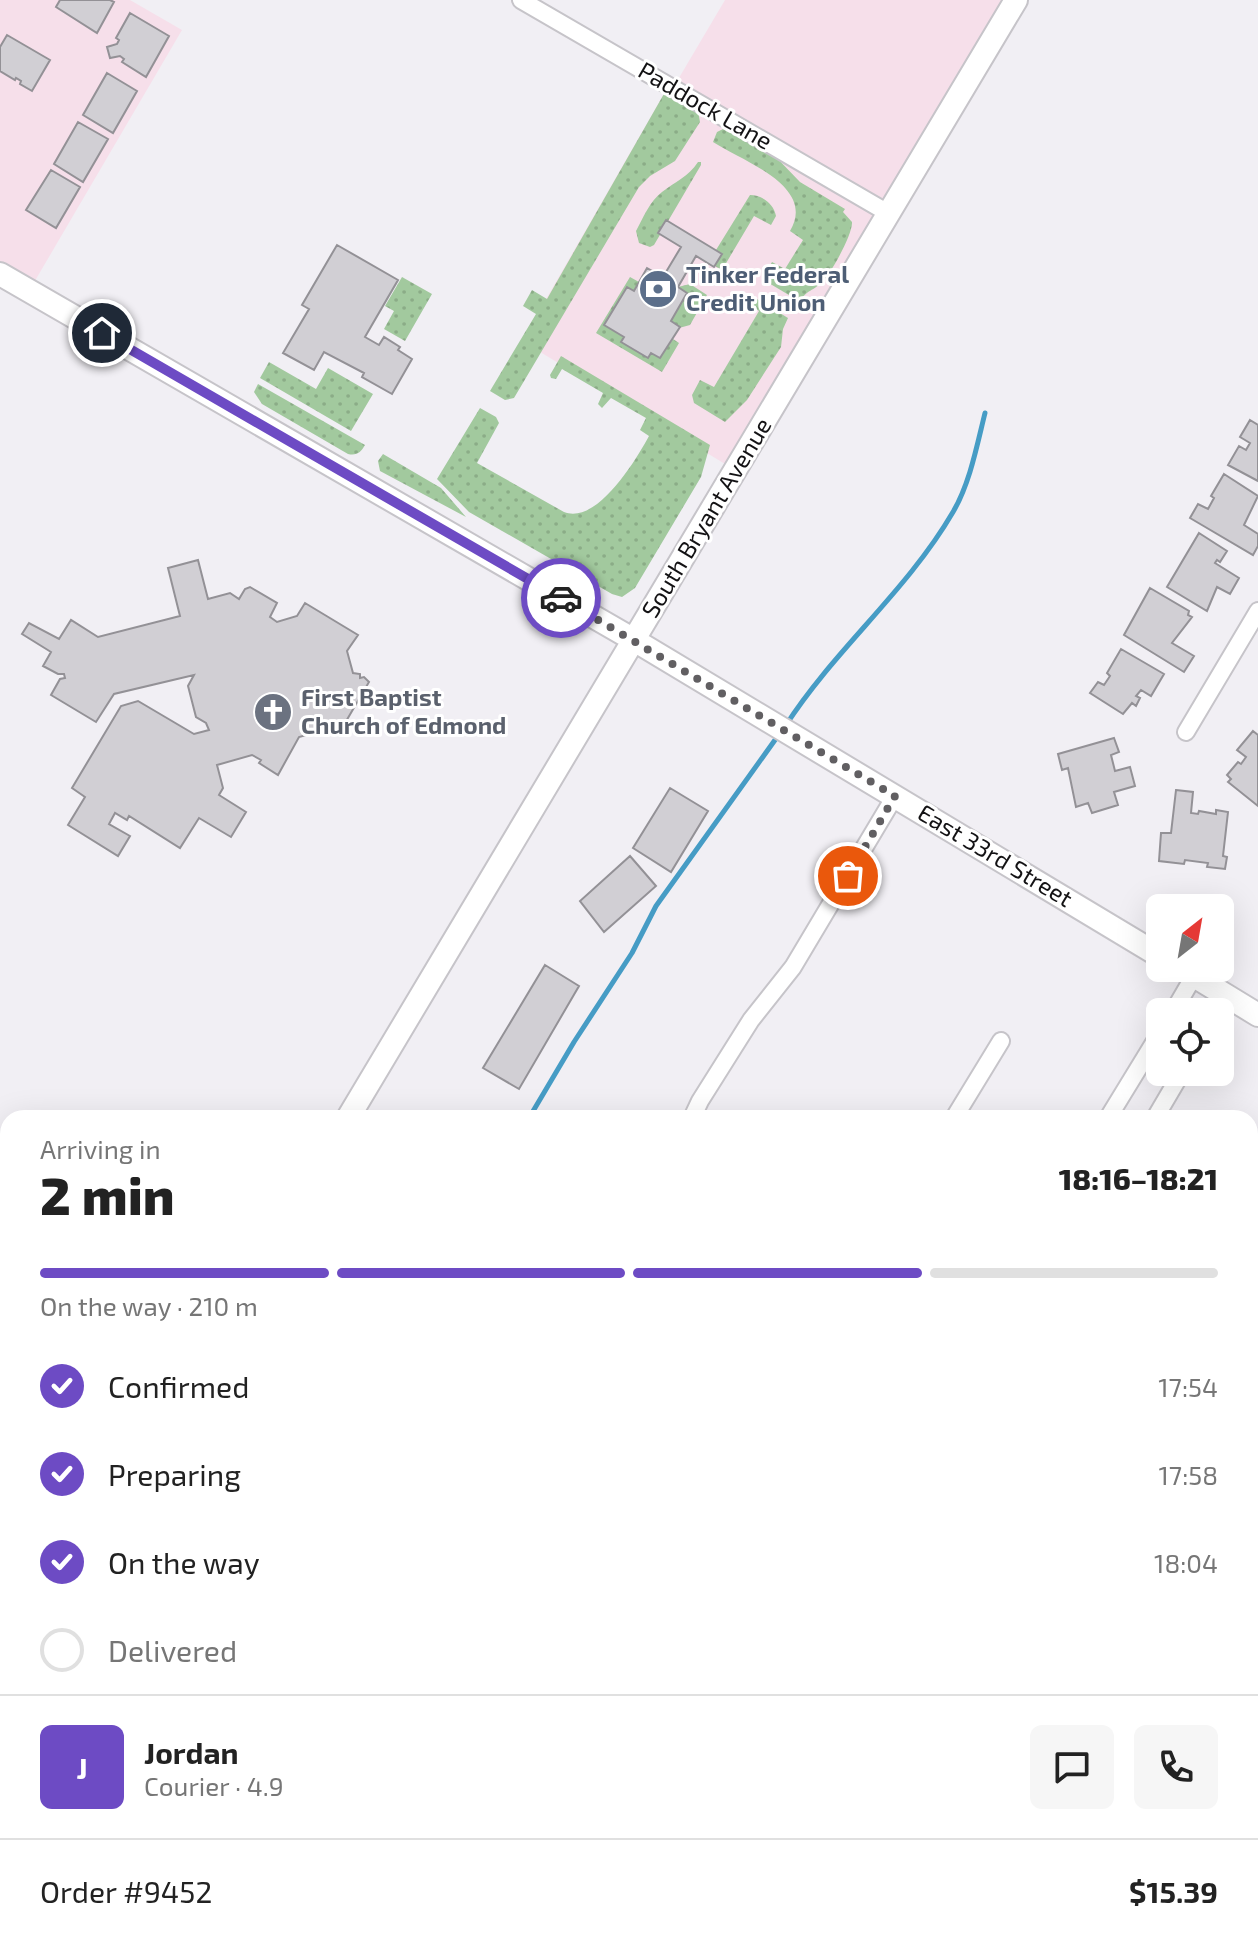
<!DOCTYPE html>
<meta charset="utf-8">
<style>
:root{--surface:#fff;--page:#f6f6f6;--text:#222;--muted:#767676;--line:#e0e0e0;--accent:#6d4bc4}
body{margin:0;font-family:"Exo 2",sans-serif;background:var(--page);color:var(--text);height:100vh;display:flex;flex-direction:column;font-size:30px;white-space:nowrap}
*{box-sizing:border-box;margin:0}
p{font-size:26px;color:var(--muted)}
.icon{flex:none;width:44px;height:44px;fill:none;stroke:currentColor;stroke-width:2;stroke-linecap:round;stroke-linejoin:round}
.map{position:relative;flex:1;overflow:hidden}
.sheet{position:absolute;left:0px;top:1110px;width:1258px;height:848px;display:flex;flex-direction:column;background:var(--surface);border-radius:24px 24px 0 0;box-shadow:0 8px 32px #0002}
.sheet>*{flex:none}
.needle{width:52px;rotate:31deg}
.buttons{position:absolute;left:1146px;top:894px;display:grid;gap:16px}
.buttons a{display:grid;place-items:center;width:88px;height:88px;border-radius:12px;background:var(--surface);box-shadow:0 8px 32px #0002;font-size:40px}
.pin{position:absolute;display:grid;place-items:center;width:68px;height:68px;color:#fff;margin:-34px;border:4px solid #fff;border-radius:50%;box-shadow:0 2px 8px #0007}
.courier{position:absolute;display:grid;place-items:center;width:80px;height:80px;margin:-40px;border:6px solid #6d4bc4;border-radius:50%;background:#fff;color:#222;box-shadow:0 2px 10px #0007}
.summary em{font-style:normal;font-weight:800}
.summary div{display:flex;flex-direction:column-reverse}
.summary{display:flex;align-items:center;justify-content:space-between;height:136px;padding:0 40px}
h1{font-size:52px;font-weight:800;line-height:60px}
.bar{display:grid;grid-template-columns:repeat(4,1fr);gap:12px 8px;align-content:center;height:96px;padding:0 40px}
.bar i{height:10px;border-radius:6px;background:var(--line)}
.bar .active{background:var(--accent)}
.bar p{grid-column:span 4}
.line{display:flex;align-items:center;gap:20px;padding:0 40px;border-top:2px solid var(--line)}
.line div{flex:1}
.round{display:grid;place-items:center;flex:none;width:84px;height:84px;border-radius:12px;background:var(--page)}
ol{padding:0 40px;list-style:none}
li{display:flex;align-items:center;gap:24px;height:88px}
li p{margin-inline-start:auto}
li .icon{padding:8px;border-radius:50%;background:var(--accent);color:#fff;stroke-width:4}
li:last-child{color:var(--muted)}
li i{width:44px;height:44px;border:4px solid var(--line);border-radius:50%}
.map>svg:first-child{display:block}
.commercial{fill:#f6dfea}
.education{fill:#f7dee8}
.grass{fill:url(#grass-dots)}
.lines{fill:none;stroke-linecap:round;stroke-linejoin:round}
.stream{stroke:#469cc5;stroke-width:5}
.building{fill:#d1cfd4;stroke:#939196;stroke-width:2}
.street-casing{stroke:#c6c4c9;stroke-width:20}
.secondary-casing{stroke:#c6c4c9;stroke-width:26}
.street{stroke:#fff;stroke-width:16}
.secondary{stroke:#fff;stroke-width:22}
.done{stroke:#615f62;stroke-width:8;stroke-dasharray:0 14.4}
.route{stroke:#6d4bc4;stroke-width:10}
.labels{text-anchor:middle;stroke-width:6;stroke-linejoin:round;paint-order:stroke}
.street-label{font-size:24px;fill:#131214;stroke:#fff}
.service-label{font-size:24px;font-weight:bold;fill:#4e5e75;stroke:#fff;text-anchor:start}
.worship-label{font-size:24px;font-weight:bold;fill:#5b616d;stroke:#fff;text-anchor:start}
</style>
<div class="map">
<svg width="1258" height="1958" viewBox="0 0 1258 1958">
<defs>
<pattern id="grass-dots" width="8" height="8" patternUnits="userSpaceOnUse" patternTransform="scale(2)"><rect width="8" height="8" fill="#a2c99e"/><path d="M2 2h.1M6 6h.1" fill="none" stroke="#8bac87" stroke-width="1.8" stroke-linecap="round"/></pattern>
</defs>
<rect width="100%" height="100%" fill="#f1eff4"/>
<path class="commercial" d="M0,0H130L182,30L29,291L0,274Z
M725,0H1016L735,470L522,341L665,92L673,88Z"/>
<path class="education" d="M0,1284L8,1291V1685L0,1698Z"/>
<path class="grass" d="M665,92L698,111L700,122L675,161L650,176L639,187L514,398L505,400L490,391L536,314L523,306L532,290L547,299Z
M723,129H730L773,154L800,182L845,209L843,212L852,222C853,234 829,278 819,285C808,293 810,289 799,301L767,282L764,276L772,262L785,269L803,240L790,231C817,186 742,161 713,142L717,132Z
M698,162H701V165L654,245L650,247L639,243L636,231C643,218 650,201 662,192C676,181 688,177 698,162Z
M750,195C762,195 774,204 776,216L771,225L754,216L722,270L715,266L722,254L716,250Z
M402,277L432,294L405,341L384,329L394,311L385,306Z
M630,277L639,282L634,291L624,337L648,358L651,353L660,358L673,339L679,343L662,372L596,333Z
M690,284L707,295L690,325L679,328L671,321L687,293L678,287Z
M757,299L788,318L783,329L781,347L747,400L725,422L694,403L692,395L700,380L714,387L759,311L747,302Z
M561,356L710,445L701,477L635,588L622,597L612,594L469,512L437,479L480,408L496,417L499,423L477,463L564,512C597,525 636,460 649,436L640,430L646,418L611,398L602,408L598,404L603,393L562,369L556,379L551,378L550,375Z
M269,362L316,389L328,368L373,394L351,431L260,378Z
M258,384L365,445C361,452 357,456 348,454L262,404L254,392Z
M383,454L441,488L466,517L380,471L378,461Z"/>
<g class="lines">
<path class="stream" d="M786,725C835,649 907,591 953,512C970,483 977,445 985,413
M529,1118L574,1042L632,953L656,906L780,733
M273,1958L274,1950"/>
</g>
<path class="building" d="M60,0H110L114,2L97,33L56,7Z
M130,13L169,36L146,77L122,62L124,59L120,56L110,58L107,47L117,44L119,40L116,38Z
M7,35L50,60L32,91L20,84L21,81L16,78L15,80L0,71V47Z
M107,73L137,91L113,133L83,115Z
M78,122L108,139L83,182L54,164Z
M51,170L80,187L56,228L26,210Z
M666,220L722,254L714,267L696,256L678,287L687,293L671,321L680,327L660,358L651,353L648,358L621,342L624,337L604,325L627,287L634,291L647,268L663,277L681,247L658,233Z
M337,245L398,280L365,337L379,345L384,337L400,347L398,350L412,359L392,394L362,377L364,373L324,352L314,370L283,353L309,309L302,305Z
M1250,420L1258,425V481L1228,465L1239,446L1246,450L1250,443L1240,437Z
M1224,474L1258,496L1244,525L1258,534V546L1253,555L1190,518L1198,504L1208,509L1214,498L1211,496Z
M1199,533L1227,551L1220,562L1217,560L1215,563L1239,578L1230,594L1217,587L1207,611L1167,587Z
M198,560L208,599L230,593L239,599L245,589L250,587L277,603L270,617L277,622L297,616L305,603L358,635L347,651L353,673L360,674V678L364,677L369,682L338,735L328,729L299,737L278,775L259,763L261,760L252,755L217,765L223,788L219,795L246,812L231,837L199,818L180,848L129,816L127,820L115,813L109,824L130,836L118,856L68,825L85,797L72,788L121,706L138,701L194,734L209,730L206,723L196,717L188,686L194,675L114,694L96,722L51,695L60,679L65,678L64,674H58L43,666L51,652L22,634L29,623L59,639L71,620L98,637L180,616L168,568Z
M1150,588L1189,611L1188,615L1192,617L1172,643L1194,656L1184,672L1124,635Z
M1121,649L1164,674L1151,696L1141,690L1136,696L1140,698L1136,706L1132,703L1123,714L1090,693L1098,682L1104,685L1110,676L1107,673Z
M1253,731L1258,735V806L1228,782L1231,779L1227,775L1238,762L1241,764L1246,757L1237,750Z
M1114,738L1119,752L1111,755L1115,771L1130,767L1135,786L1114,792L1118,805L1092,813L1088,803L1076,807L1068,768L1062,770L1058,754Z
M670,788L708,811L671,872L633,848Z
M1176,790L1193,792L1191,813L1198,814L1199,811L1216,814V810L1228,812L1223,856L1227,857L1225,869L1207,867L1208,863L1185,860L1184,864L1159,861L1161,833H1171Z
M630,856L656,886L604,932L580,901Z
M545,965L579,986L519,1089L483,1068Z"/>
<g class="lines">
<g class="street-casing">
<path id="street" d="M521,0L888,213
M1186,732L1258,611
M1173,1012L1194,976
M692,1118L700,1101L751,1020L793,967L895,796
M954,1118L1001,1041
M1108,1118L1160,1033
M1155,1118L1182,1072
M1250,1231L1258,1217
M1250,1284L1258,1301
M1250,1417L1258,1412
M1250,1575L1258,1590
M1250,1780L1258,1775
M945,1950L952,1958
M109,1958L110,1950
M436,1958L438,1950
M680,1958L682,1950
M964,1958L973,1950"/>
</g>
<g class="secondary-casing">
<path id="secondary" d="M0,274L634,640L1160,956
M1181,968L1258,1015
M348,1118L1016,0
M0,1698L8,1685"/>
</g>
<use href="#street" class="street"/>
<use href="#secondary" class="secondary"/>
</g>
<g class="lines">
<path class="done" d="M561,598L895,796L848,876"/>
<path class="route" d="M102,333L561,598"/>
</g>
<defs>
<g id="bank-disc" transform="scale(2)"><circle r="9.5" fill="#5c6f8a" stroke="#fff"/><path d="M-6-4H6V4H-6ZM0-2.3a2.3 2.3 0 1 0 0 4.6a2.3 2.3 0 1 0 0-4.6Z" fill="#fff"/></g>
<g id="church-disc" transform="scale(2)"><circle r="9.5" fill="#6b7280" stroke="#fff"/><path d="M-1.2-6h2.4v3.5h3.3v2.4h-3.3V6h-2.4V-.1h-3.3v-2.4h3.3Z" fill="#fff"/></g>
</defs>
<g fill-rule="evenodd">
<use href="#bank-disc" x="658" y="289"/>
<use href="#church-disc" x="273" y="712"/>
</g>
<g class="labels">
<g class="street-label">
<text transform="translate(705 106) rotate(30)" y="8">Paddock Lane</text>
<text transform="translate(707 518) rotate(-59)" y="8">South Bryant Avenue</text>
<text transform="translate(995 856) rotate(31)" y="8">East 33rd Street</text>
</g>
<g class="service-label">
<text x="686" y="283">Tinker Federal<tspan x="686" dy="28">Credit Union</tspan></text>
</g>
<g class="worship-label">
<text x="301" y="706">First Baptist<tspan x="301" dy="28">Church of Edmond</tspan></text>
</g>
</g>
</svg>
<div class="buttons">
<a><svg class="needle" viewBox="-14 -14 28 28"><path d="M0-13l5 13h-10z" fill="#e53935"/><path d="M0 13l5-13h-10z" fill="#767676"/></svg></a>
<a><svg class="icon" aria-label="locate" viewBox="0 0 24 24"><circle cx="12" cy="12" r="6"/><path d="M12 2v4M12 18v4M2 12h4M18 12h4"/></svg></a>
</div>
<div class="pin" style="left:848px;top:876px;background:#ea580c"><svg class="icon" aria-label="bag" viewBox="0 0 24 24"><path d="M5 8h14l-1 12H6zM9 8a3 3 0 0 1 6 0"/></svg></div>
<div class="pin" style="left:102px;top:333px;background:#1f2937"><svg class="icon" aria-label="home" viewBox="0 0 24 24"><path d="M3 11l9-7 9 7M6 9v11h12V9"/></svg></div>
<div class="courier" style="left:561px;top:598px"><svg class="icon" aria-label="car" viewBox="0 0 24 24"><path d="M5 17H2v-5l4-1 3-4h7l3 4 3 1v5h-3M9 17h6M6 11h13"/><circle cx="7" cy="17" r="2"/><circle cx="17" cy="17" r="2"/></svg></div>
<section class="sheet">
<div class="summary"><div><h1>2 min</h1><p>Arriving in</p></div><em>18:16–18:21</em></div>
<div class="bar"><i class="active"></i><i class="active"></i><i class="active"></i><i></i><p>On the way · 210 m</p></div>
<ol>
<li><svg class="icon" aria-label="check" viewBox="0 0 24 24"><path d="M5 12l5 5 9-10"/></svg>Confirmed<p>17:54</p></li>
<li><svg class="icon" aria-label="check" viewBox="0 0 24 24"><path d="M5 12l5 5 9-10"/></svg>Preparing<p>17:58</p></li>
<li><svg class="icon" aria-label="check" viewBox="0 0 24 24"><path d="M5 12l5 5 9-10"/></svg>On the way<p>18:04</p></li>
<li><i></i>Delivered</li>
</ol>
<div class="line" style="height:144px"><b class="round" style="background:var(--accent);color:#fff">J</b><div><b>Jordan</b><p>Courier · 4.9</p></div><a class="round"><svg class="icon" aria-label="chat" viewBox="0 0 24 24"><path d="M4 5h16v11H9l-5 4z"/></svg></a><a class="round"><svg class="icon" aria-label="phone" viewBox="0 0 24 24"><path d="M5 4h4l2 5-3 2q2 4 5 5l2-3 5 2v4C11 20 4 13 5 4z"/></svg></a></div>
<div class="line" style="height:104px"><div>Order #9452</div><b>$15.39</b></div>
</section>
</div>
